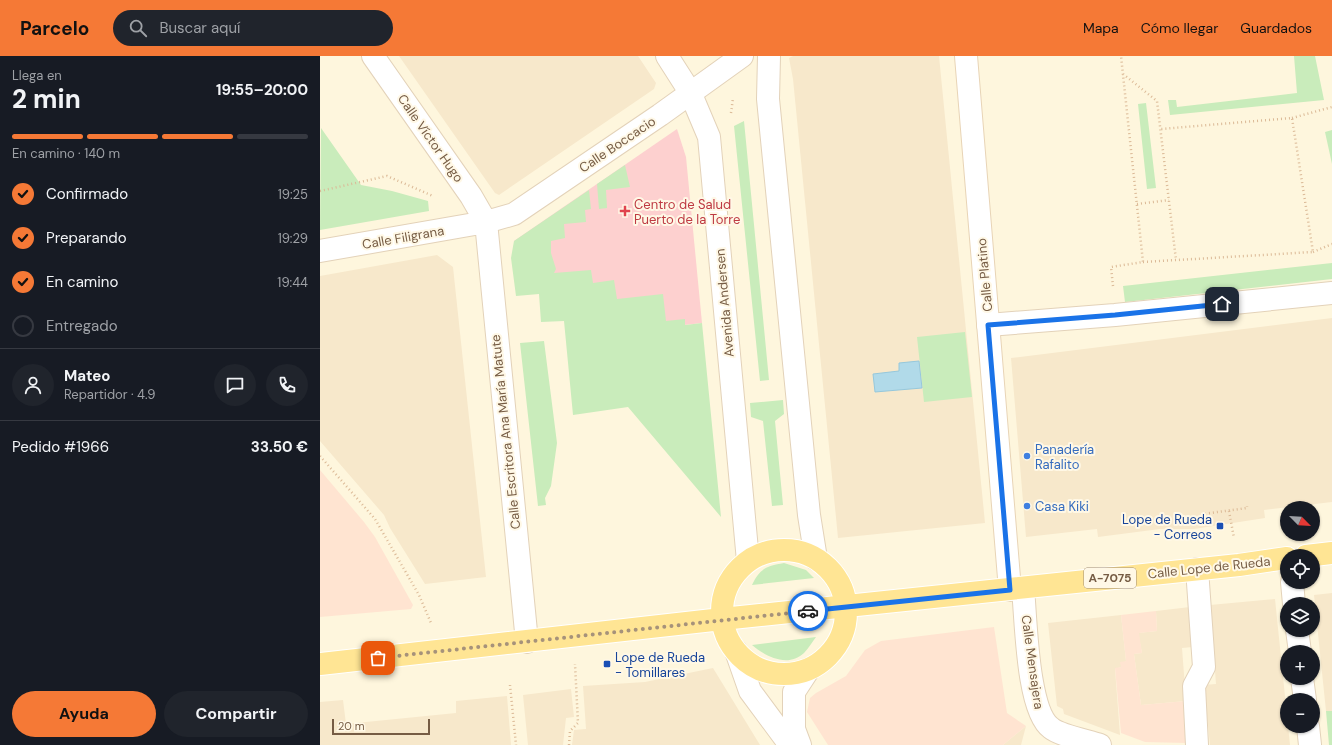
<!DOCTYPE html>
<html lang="es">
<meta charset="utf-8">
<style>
:root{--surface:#171b24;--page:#20242c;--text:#f1f3f6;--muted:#9ea1a6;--line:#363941;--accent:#f57936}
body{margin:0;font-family:"DM Sans",sans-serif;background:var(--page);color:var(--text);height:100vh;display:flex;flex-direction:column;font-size:15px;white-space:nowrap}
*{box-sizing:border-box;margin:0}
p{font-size:13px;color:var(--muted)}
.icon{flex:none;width:22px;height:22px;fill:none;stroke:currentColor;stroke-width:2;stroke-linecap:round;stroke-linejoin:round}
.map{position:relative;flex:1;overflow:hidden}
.sheet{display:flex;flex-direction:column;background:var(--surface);width:320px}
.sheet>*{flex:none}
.needle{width:26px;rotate:114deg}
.fabs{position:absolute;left:960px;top:445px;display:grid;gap:8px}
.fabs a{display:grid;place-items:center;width:40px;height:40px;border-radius:50%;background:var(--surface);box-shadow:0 1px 3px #0004;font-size:20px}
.scale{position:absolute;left:12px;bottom:10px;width:98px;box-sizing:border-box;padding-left:4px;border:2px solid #765c44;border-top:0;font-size:11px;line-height:14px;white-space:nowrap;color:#765c44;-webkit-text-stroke:3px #fff8e6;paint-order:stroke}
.pin{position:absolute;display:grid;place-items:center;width:34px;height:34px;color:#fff;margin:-17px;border-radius:8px;box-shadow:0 2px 6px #0006}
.courier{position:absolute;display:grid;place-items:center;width:40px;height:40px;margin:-20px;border:3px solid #1a73e8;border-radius:50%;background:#fff;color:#222;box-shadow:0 1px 5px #0007}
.overview em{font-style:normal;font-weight:700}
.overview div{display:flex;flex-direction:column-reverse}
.overview{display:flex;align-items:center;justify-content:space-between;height:68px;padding:0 12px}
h1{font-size:26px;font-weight:700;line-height:30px}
.bar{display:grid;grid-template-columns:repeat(4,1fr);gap:6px 4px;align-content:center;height:48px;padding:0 12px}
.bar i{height:5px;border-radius:3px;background:var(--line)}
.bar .active{background:var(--accent)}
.bar p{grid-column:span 4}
.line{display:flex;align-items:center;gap:10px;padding:0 12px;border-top:1px solid var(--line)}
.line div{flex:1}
.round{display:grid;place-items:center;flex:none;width:42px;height:42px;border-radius:21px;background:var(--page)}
ol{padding:0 12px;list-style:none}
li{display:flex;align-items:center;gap:12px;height:44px}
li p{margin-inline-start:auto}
li .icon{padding:4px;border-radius:50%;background:var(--accent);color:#111;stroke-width:4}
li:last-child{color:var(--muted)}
li i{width:22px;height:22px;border:2px solid var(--line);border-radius:50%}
.primary-button{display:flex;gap:8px;margin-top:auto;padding:8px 12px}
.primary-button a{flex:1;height:46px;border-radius:24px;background:var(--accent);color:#111;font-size:16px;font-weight:700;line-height:46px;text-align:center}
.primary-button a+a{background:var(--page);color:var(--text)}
header{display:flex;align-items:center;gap:24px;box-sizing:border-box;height:56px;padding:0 20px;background:var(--accent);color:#111}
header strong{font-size:19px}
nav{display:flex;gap:22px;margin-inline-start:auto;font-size:14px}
.search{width:280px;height:36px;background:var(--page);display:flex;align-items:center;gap:10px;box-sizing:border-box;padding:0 14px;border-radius:22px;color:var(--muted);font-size:15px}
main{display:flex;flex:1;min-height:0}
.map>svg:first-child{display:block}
.residential{fill:#f7e8cb}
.commercial{fill:#ffe4d1}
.medical{fill:#fdd0cf}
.green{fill:#c9ecbb}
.water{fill:#b1dae9;stroke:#96c8dc}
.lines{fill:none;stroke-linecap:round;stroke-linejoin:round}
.street-casing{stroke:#e3d2b9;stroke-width:24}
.secondary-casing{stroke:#e8d4b6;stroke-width:24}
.primary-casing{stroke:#fff;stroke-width:24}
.path{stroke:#dbb996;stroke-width:2.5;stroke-dasharray:1 3;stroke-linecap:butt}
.street{stroke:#fff;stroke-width:22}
.secondary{stroke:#fff;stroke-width:22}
.primary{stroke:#ffe594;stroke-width:22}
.done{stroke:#a6927a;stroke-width:4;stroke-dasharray:0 7.2}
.route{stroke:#1a73e8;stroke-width:5}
.health-dot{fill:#e0444e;stroke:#fff8e6;stroke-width:1.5}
.shop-dot{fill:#3f7fe0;stroke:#fff8e6;stroke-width:1.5}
.transit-dot{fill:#1a4fb4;stroke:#fff8e6;stroke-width:1.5}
.labels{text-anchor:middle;stroke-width:4;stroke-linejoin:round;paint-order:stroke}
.shield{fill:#fff8e6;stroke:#9f8b75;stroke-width:1}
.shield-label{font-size:12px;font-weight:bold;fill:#765c44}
.street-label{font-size:13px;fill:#765c44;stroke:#fff8e6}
.health-label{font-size:13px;fill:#be3a42;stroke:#fff8e6;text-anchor:start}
.shop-label{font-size:13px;fill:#366cbe;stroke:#fff8e6;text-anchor:start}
.transit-label{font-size:13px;fill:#164399;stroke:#fff8e6;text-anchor:end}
</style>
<header>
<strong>Parcelo</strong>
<div class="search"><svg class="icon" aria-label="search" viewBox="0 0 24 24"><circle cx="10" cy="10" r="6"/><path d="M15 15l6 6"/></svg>Buscar aquí</div>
<nav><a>Mapa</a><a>Cómo llegar</a><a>Guardados</a></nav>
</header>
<main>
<section class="sheet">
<div class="overview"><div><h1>2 min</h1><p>Llega en</p></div><em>19:55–20:00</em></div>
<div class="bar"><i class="active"></i><i class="active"></i><i class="active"></i><i></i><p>En camino · 140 m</p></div>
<ol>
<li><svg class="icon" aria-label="check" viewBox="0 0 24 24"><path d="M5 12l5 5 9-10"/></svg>Confirmado<p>19:25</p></li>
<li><svg class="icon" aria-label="check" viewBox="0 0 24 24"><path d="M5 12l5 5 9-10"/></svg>Preparando<p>19:29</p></li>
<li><svg class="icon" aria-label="check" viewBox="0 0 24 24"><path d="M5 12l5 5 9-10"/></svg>En camino<p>19:44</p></li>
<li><i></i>Entregado</li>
</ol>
<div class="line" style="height:72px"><a class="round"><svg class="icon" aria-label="person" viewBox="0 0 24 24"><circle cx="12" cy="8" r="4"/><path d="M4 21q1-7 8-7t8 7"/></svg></a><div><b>Mateo</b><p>Repartidor · 4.9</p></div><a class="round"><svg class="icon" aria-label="chat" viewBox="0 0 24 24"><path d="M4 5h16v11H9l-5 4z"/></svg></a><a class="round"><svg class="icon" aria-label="phone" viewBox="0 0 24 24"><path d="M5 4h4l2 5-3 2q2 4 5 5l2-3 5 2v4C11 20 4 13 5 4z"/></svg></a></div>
<div class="line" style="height:52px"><div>Pedido #1966</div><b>33.50 €</b></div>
<div class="primary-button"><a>Ayuda</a><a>Compartir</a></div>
</section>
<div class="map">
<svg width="1012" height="689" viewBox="0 0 1012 689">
<rect width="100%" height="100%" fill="#fef6dd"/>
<path class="residential" d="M79,0H318L336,27L334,33L179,139L175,137Z
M473,0H619L665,467L518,482L473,23L469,2Z
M117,199L133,211L166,521L105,528L70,472L64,459L0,385V220Z
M1012,262V446L944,454L945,462L874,473H840L778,481L777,473L706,481L691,302Z
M1012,537V655H1006L994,539Z
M955,543L970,689H890L884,629L896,628L890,549Z
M870,551L873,591L862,592L866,645L821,649L814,598L822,597L818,577L837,575L836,555Z
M801,559L806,605L801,611L795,613L800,679L744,658L743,653L737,650L728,567Z
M393,612L440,689H252L254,674L266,673L263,630L325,626Z
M251,633L254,661L246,662L243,689H208L203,639Z
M187,640L191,689H0V646L23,644L26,668L136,657V645Z
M706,670L701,689H683Z"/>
<path class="commercial" d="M0,414L44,466L55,481L93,549L91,553L0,561Z
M836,555L837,575L819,577L822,597L814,598L821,649L866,645L867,687L825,686L801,677L795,612L801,611L800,606L806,605L801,559Z
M674,571L687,657L706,670L683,689H508L487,656L490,642L496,637L526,620L545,594L561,585Z"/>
<path class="medical" d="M357,73L366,101L382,267L337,272L231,220L194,185Z"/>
<path class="green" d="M974,0H995L1004,44L850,59L848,44H856L857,51L977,37Z
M826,47L836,132L827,133L818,48Z
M424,65L449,324L440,325L414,70Z
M1,72L41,129L72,135L108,145L109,155L0,174Z
M1012,74V108L1005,76Z
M305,109L310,131L286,134L287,152L279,153L277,128Z
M269,134L271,153L265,154L266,166L244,168L245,182L231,185V197L236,213L234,217L271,214L273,227L294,224L297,243L343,238L346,265L365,263V269L382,267L401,461L308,351L253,359L244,265L221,266L219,238L196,240L191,202L194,185Z
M1012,207V223L805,246L803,230Z
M645,276L652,341L604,346L597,281Z
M224,285L237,387L231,430L225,442L226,449L218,450L200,287Z
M463,344L464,358L455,365L463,449L452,450L443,365L431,361L430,347Z
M464,507L486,514L494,522L432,529C440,512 447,510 464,507Z
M496,581C492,586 489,592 484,597C468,612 446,601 432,589Z
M1006,655H1012V689H1009Z"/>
<path class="water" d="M599,305L602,332L555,336L553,318L579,315V307Z"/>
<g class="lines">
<g class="street-casing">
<path id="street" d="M53,0L151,140L166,166L207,586
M347,0L370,36L389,81L428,505
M449,0L448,43L489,459L496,503
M0,195L166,166L194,158L340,59L422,0
M668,269L795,259L1012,237
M972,526L974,548
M703,533C706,562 707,655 731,672C739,679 768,685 780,689
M977,574L980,596
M416,595L430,635L470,689
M982,622L985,644
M988,670L990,689
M480,689L474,673V636L489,613
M877,689L874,630L884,611L877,513"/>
</g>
<g class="secondary-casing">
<path id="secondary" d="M646,0L690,534"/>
</g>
<g class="primary-casing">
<path id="primary" d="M402 556a62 62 0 1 1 124 0a62 62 0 1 1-124 0Z
M986,500L1012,497
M0,608L402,563L919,509L967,502"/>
</g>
<path class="path" d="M803,18L837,45L856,204
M411,57L413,42
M972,62L1012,51
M0,135L67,120L113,140
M817,148L849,144
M993,196L1012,188
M823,206L993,196L972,62L841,73
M793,230L791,211L823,206L801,0
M0,400L55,463L99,539L111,567
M909,455L914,482
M883,456V458L927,452V450
M190,629L196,689
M249,689L250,675L258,667L255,608"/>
<use href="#street" class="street"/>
<use href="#secondary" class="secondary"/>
<use href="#primary" class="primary"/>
</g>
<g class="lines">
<path class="done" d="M58,602L488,555"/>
<path class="route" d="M488,555L690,534L668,269L795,259L902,248"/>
</g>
<path class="health-dot" d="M303 149h4v4h4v4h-4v4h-4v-4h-4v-4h4z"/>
<g class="shop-dot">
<circle cx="707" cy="400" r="4"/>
<circle cx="707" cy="450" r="4"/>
</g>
<g class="transit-dot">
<rect x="896" y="466" width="8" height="8" rx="2"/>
<rect x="283" y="604" width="8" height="8" rx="2"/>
</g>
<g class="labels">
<rect class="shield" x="764" y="512" width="52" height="20" rx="3"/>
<g class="shield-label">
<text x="790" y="526">A-7075</text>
</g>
<g class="street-label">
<text transform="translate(111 82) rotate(55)" y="5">Calle Víctor Hugo</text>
<text transform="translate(297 88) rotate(-34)" y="5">Calle Boccacio</text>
<text transform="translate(83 181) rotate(-10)" y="5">Calle Filigrana</text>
<text transform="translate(664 219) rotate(-95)" y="5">Calle Platino</text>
<text transform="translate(404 247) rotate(-95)" y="5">Avenida Andersen</text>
<text transform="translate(185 376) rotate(-96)" y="5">Calle Escritora Ana María Matute</text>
<text transform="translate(889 511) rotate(-6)" y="5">Calle Lope de Rueda</text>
<text transform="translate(713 606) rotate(82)" y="5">Calle Mensajera</text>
</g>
<g class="health-label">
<text x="314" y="153">Centro de Salud<tspan x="314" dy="15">Puerto de la Torre</tspan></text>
</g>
<g class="shop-label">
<text x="715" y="398">Panadería<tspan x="715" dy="15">Rafalito</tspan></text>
<text x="715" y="455">Casa Kiki</text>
</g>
<g class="transit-label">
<text x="892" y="468">Lope de Rueda<tspan x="892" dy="15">- Correos</tspan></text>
<text x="295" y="606" text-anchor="start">Lope de Rueda<tspan x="295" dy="15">- Tomillares</tspan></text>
</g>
</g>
</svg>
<div class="fabs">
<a><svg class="needle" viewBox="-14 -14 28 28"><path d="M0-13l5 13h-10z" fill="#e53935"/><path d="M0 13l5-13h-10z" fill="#9ea1a6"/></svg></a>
<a><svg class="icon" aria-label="locate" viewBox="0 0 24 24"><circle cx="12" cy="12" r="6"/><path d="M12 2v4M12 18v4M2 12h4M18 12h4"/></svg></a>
<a><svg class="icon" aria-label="layers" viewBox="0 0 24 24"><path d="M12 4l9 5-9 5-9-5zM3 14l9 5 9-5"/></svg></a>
<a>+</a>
<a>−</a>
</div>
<div class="scale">20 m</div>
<div class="pin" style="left:58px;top:602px;background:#ea580c"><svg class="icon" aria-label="bag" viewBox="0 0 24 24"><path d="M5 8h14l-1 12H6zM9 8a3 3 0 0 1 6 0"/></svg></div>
<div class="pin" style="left:902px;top:248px;background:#1f2937"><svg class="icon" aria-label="home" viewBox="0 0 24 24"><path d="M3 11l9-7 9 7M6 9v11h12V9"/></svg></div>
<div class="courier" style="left:488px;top:555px"><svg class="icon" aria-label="car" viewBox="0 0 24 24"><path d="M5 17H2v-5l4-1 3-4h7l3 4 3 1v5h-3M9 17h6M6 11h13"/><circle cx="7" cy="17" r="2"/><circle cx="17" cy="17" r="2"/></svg></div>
</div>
</main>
